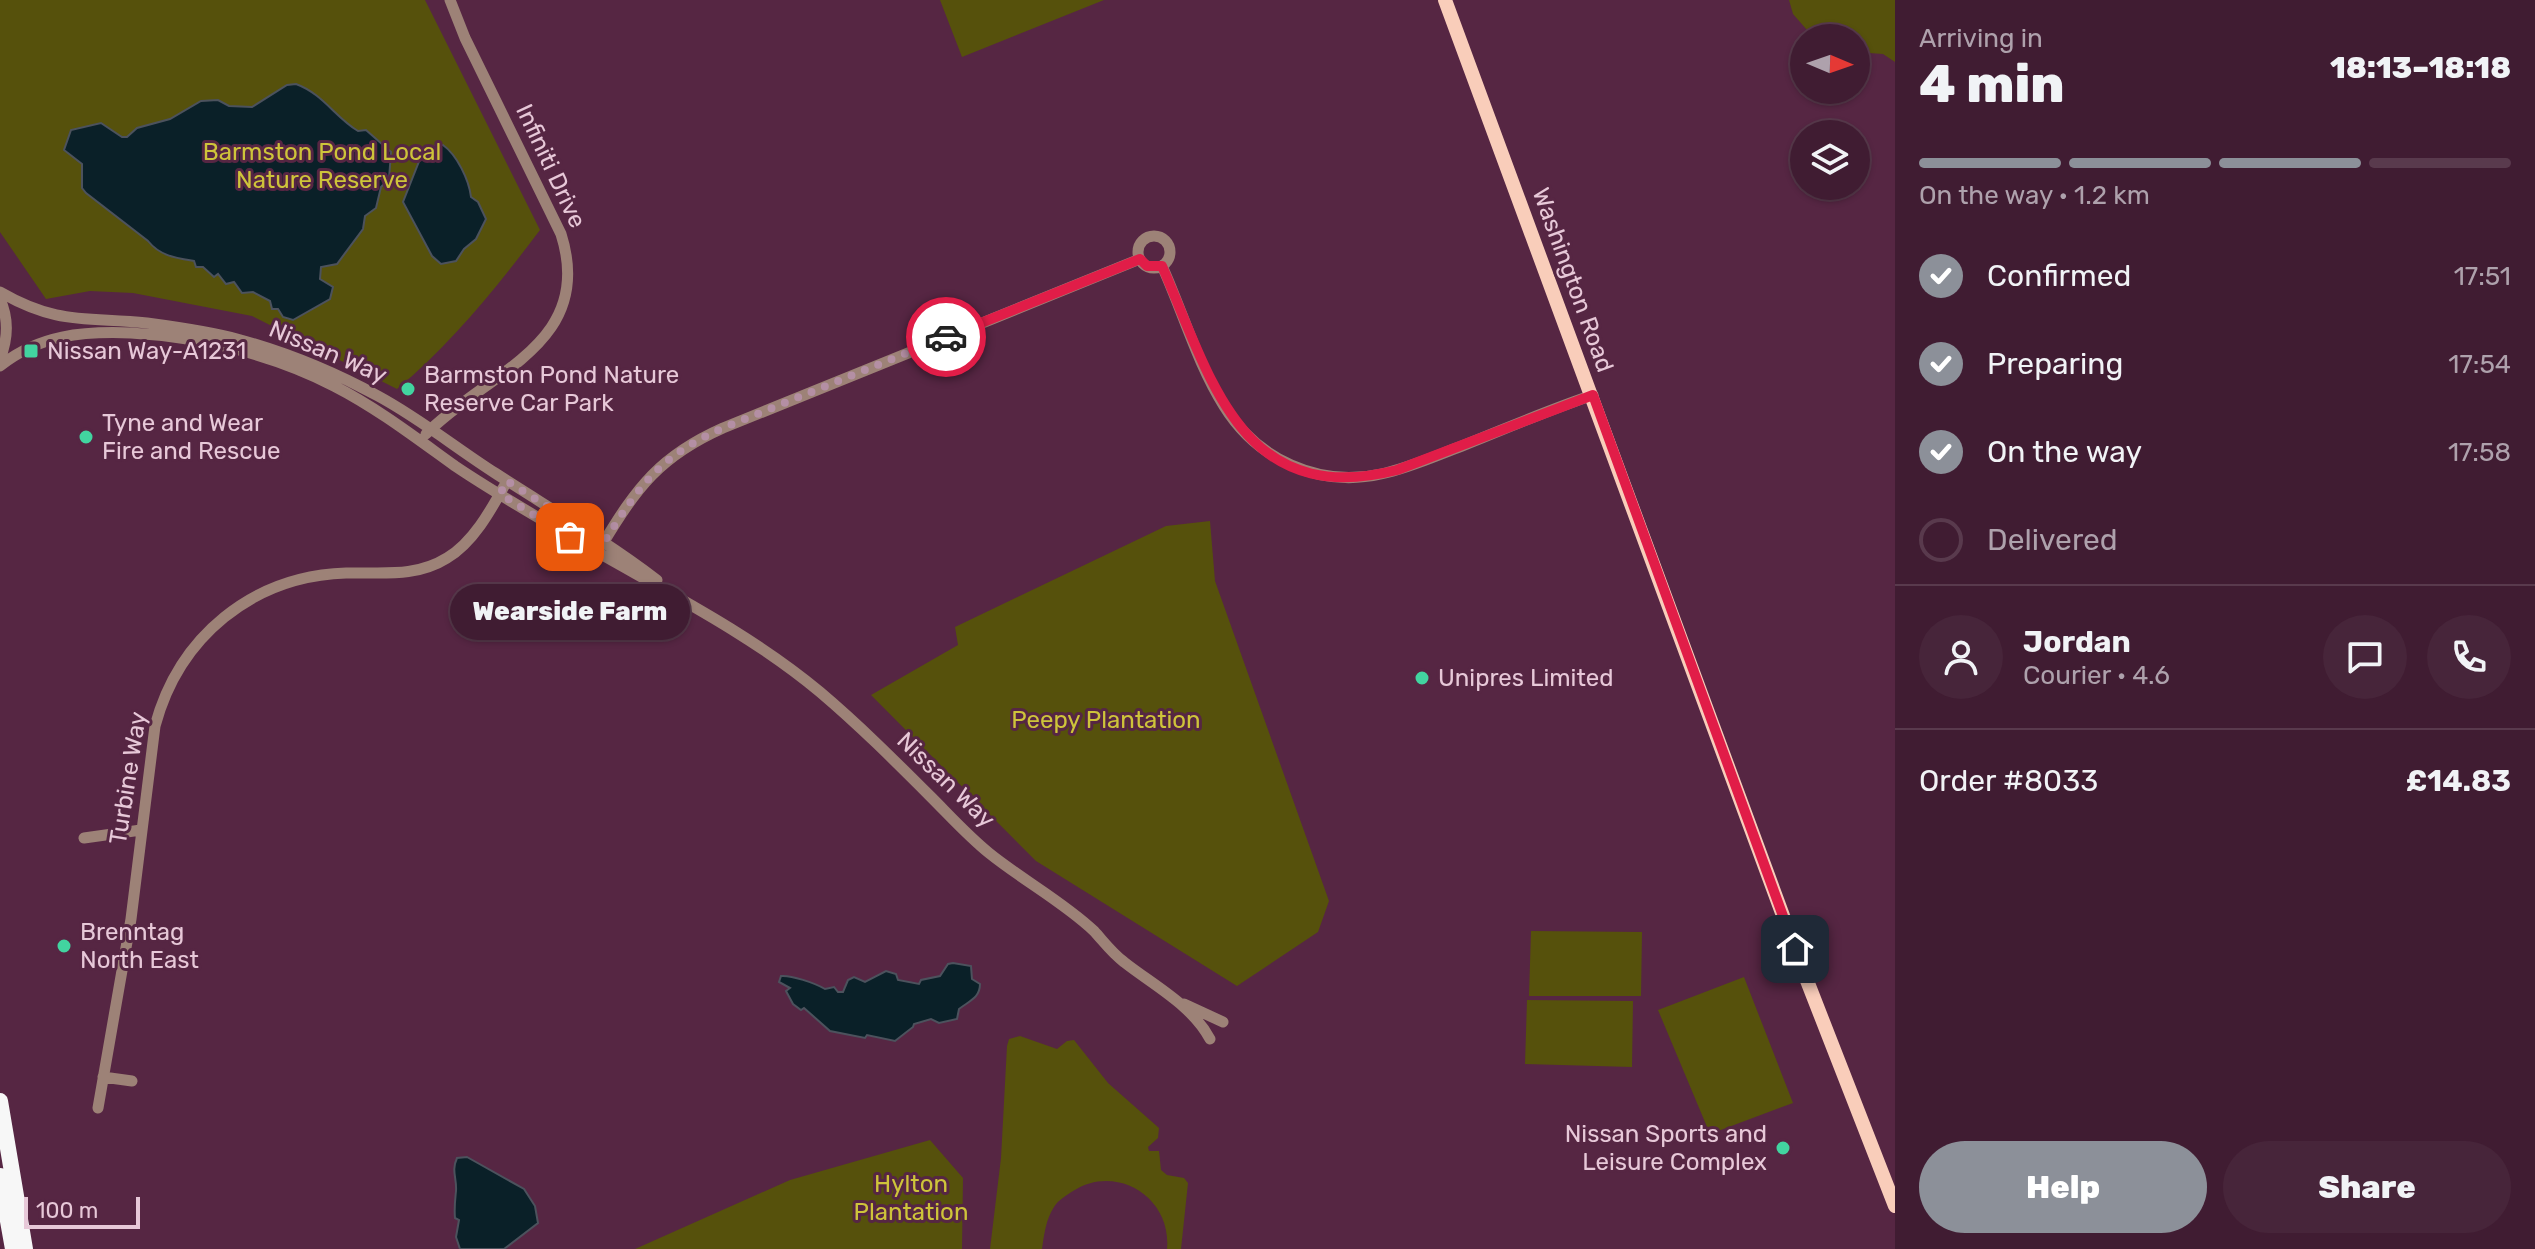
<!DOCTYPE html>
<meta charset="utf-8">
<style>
:root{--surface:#401c32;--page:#47253a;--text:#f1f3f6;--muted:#aea1ac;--line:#593a4d;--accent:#8c9099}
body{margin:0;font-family:Rubik,sans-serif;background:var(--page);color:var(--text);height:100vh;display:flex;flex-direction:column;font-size:30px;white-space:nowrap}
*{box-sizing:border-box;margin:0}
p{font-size:26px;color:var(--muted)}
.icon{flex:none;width:44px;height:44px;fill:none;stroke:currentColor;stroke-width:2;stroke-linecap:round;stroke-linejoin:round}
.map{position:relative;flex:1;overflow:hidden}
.side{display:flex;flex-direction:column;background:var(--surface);width:640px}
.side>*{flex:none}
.needle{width:52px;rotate:92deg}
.buttons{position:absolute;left:1790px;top:24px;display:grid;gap:16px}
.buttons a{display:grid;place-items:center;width:80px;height:80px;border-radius:50%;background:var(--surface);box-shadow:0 2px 6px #0004,0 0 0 2px var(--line);font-size:40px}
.scale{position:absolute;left:24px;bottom:20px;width:116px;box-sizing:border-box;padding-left:8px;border:4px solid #e7c8d8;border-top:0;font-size:22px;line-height:28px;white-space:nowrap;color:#e7c8d8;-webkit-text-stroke:6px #562643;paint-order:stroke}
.pin{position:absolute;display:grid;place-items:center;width:68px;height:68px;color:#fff;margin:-34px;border-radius:16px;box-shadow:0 4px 12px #0006}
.courier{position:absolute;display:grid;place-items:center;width:80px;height:80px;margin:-40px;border:6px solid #e11d48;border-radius:50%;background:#fff;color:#222;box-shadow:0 2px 10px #0007}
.bubble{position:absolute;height:56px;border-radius:28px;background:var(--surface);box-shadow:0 2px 6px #0004,0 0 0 2px var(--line);font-size:26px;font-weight:800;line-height:56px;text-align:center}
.overview em{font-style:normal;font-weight:800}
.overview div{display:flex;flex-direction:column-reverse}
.overview{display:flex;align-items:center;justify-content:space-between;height:136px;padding:0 24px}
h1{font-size:52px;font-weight:800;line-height:60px}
.bar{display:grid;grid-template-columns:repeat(4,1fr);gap:12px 8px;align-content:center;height:96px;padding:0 24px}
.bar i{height:10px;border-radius:6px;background:var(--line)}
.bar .active{background:var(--accent)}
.bar p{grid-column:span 4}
.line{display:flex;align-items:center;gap:20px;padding:0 24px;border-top:2px solid var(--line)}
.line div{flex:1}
.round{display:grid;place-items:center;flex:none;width:84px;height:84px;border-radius:42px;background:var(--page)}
ol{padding:0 24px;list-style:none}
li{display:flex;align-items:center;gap:24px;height:88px}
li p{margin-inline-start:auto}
li .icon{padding:8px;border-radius:50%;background:var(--accent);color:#fff;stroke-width:4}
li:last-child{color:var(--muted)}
li i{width:44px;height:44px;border:4px solid var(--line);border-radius:50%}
.cta{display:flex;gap:16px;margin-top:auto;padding:16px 24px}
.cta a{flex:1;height:92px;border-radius:48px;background:var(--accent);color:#fff;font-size:32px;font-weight:800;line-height:92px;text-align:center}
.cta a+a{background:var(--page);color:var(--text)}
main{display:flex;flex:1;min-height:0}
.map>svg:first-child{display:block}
.green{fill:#56510c}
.water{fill:#0a2028;stroke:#4c525d;stroke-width:2}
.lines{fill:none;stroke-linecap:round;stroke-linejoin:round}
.minor{stroke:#9d8277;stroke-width:11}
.major{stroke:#f9cdba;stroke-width:14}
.highway{stroke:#f7f7f7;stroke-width:16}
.done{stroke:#b48fa4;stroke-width:8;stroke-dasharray:0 14.4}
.route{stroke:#e11d48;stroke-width:10}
.poi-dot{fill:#42d4a0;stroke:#562643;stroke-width:3}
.labels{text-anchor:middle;stroke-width:6;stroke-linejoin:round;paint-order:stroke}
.park-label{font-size:24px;fill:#cec43a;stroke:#562643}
.street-label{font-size:24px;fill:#e7c8d8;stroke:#562643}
.poi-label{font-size:24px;fill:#e7c8d8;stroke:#562643;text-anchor:start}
</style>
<main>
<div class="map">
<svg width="1895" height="1249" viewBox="0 0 1895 1249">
<rect width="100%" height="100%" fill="#562643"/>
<path class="green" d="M0,0H425L540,230C497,287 451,344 397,389L252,316L133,293L90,291L46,299L0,232Z
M940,0H1104L962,57Z
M1789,0H1895V62L1883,54L1856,52V38H1814L1793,14Z
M1210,521L1215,581L1329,901L1318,932L1237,986L1036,861L871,695L958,645L955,627L1166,526Z
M1531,931L1642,932L1641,996H1529Z
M1744,977L1793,1103L1710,1134L1658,1010Z
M1527,1000L1633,1001L1632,1067L1525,1064Z
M1020,1036L1057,1049L1067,1041L1074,1040L1108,1083L1159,1128L1158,1138L1148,1147L1149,1151H1159L1161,1170L1167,1175L1184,1178L1188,1183L1181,1249H1167C1172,1197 1116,1163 1073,1191C1067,1195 1058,1200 1054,1207C1046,1219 1044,1235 1042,1249H990L1001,1158L1007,1046L1009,1039Z
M930,1140L963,1178L962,1249H635L790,1180Z"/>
<path class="water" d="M296,84C323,94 335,117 358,131L366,130L391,152L389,179L381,187L376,208L365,216L363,229L337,264L321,267L320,279L333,287L330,299L293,320L283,317L278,309H272L270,301L253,292L242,293L234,282L226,284L218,274L214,277L203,267H196L194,261C176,258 160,256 148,241L86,193L82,188V164L64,150L71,130L101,123L122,137H127L137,128L170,119L201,101L218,100L229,106L252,107L287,85Z
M436,145H443C457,155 469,180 471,197L478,202L486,219L476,239L464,249L456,261L441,264L432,256L403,202L420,159Z
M953,963L971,966L972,979L980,984C980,998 969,1001 959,1009L957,1019L939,1023L931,1019L914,1024L913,1027L895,1041L867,1035L865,1038L830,1031L804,1008L801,1010L793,1004L786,991L790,988L779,982L781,976C791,975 815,983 825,989L834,987L838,992H843L848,980L854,977L865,982L886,971L896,974L898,980L919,984L921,980L940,976L948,964Z
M467,1157L524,1189L535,1206L538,1223L504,1249H460L456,1237L459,1220L455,1218C454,1208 455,1201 456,1191C457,1178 451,1171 457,1158Z"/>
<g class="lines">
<path class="minor" d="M1138 252a16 16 0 1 1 32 0a16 16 0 1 1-32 0Z
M1162,266C1183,312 1197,363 1224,406C1257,459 1318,488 1381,474C1409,468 1435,456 1462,446C1505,429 1548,410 1593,395
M0,292C57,325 86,317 147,323C177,327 207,331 237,339C285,352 334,372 378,396C419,418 456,448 495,473C549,508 606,541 657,580
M0,299C9,319 8,339 0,359
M0,366C39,335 83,331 131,333C200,337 272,354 334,386C377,408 416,438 455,466C489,489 525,510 561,531C648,583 742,627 820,692C859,725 895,761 931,797C950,816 968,836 989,853C1021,879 1065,903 1094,931C1104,942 1112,953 1124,962C1153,985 1192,1005 1210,1039
M426,434C488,371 596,344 561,234L465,38L450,0
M602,545C637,487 660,456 723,428L1140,259
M84,838L141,830
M1184,1004L1223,1022
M103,1077L132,1081
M98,1108L131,919L155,726C179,637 252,576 346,573C381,572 415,578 447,558C474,542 492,508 507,481"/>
<path class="major" d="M1445,0L1806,978L1895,1206"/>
<path class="highway" d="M0,1101L25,1249
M0,1176L13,1249"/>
</g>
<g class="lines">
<path class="done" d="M570,537L500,494L507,481L604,542C640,485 660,456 723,428L946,337"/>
<path class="route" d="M946,337L1140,259L1147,266H1162C1211,377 1240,510 1397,470L1593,395L1795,949"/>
</g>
<g class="poi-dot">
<rect x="23" y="343" width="16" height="16" rx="4"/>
<circle cx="408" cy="389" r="8"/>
<circle cx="86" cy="437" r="8"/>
<circle cx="1422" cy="678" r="8"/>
<circle cx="64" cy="946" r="8"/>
<circle cx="1783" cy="1148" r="8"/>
</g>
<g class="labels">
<g class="park-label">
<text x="322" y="160">Barmston Pond Local<tspan x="322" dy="28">Nature Reserve</tspan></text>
<text x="1106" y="728">Peepy Plantation</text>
<text x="911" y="1192">Hylton<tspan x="911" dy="28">Plantation</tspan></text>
</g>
<g class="street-label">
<text transform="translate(551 166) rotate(65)" y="8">Infiniti Drive</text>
<text transform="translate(1573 280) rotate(70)" y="8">Washington Road</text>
<text transform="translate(328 352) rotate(23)" y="8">Nissan Way</text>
<text transform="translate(128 778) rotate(-81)" y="8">Turbine Way</text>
<text transform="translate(946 780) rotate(44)" y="8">Nissan Way</text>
</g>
<g class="poi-label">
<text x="47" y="359">Nissan Way-A1231</text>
<text x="424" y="383">Barmston Pond Nature<tspan x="424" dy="28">Reserve Car Park</tspan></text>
<text x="102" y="431">Tyne and Wear<tspan x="102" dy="28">Fire and Rescue</tspan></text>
<text x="1438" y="686">Unipres Limited</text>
<text x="80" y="940">Brenntag<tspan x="80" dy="28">North East</tspan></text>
<text x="1767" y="1142" text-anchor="end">Nissan Sports and<tspan x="1767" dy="28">Leisure Complex</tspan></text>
</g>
</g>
</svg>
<div class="buttons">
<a><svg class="needle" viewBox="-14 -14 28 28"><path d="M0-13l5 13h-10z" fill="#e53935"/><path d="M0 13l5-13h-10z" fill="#aea1ac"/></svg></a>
<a><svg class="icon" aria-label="layers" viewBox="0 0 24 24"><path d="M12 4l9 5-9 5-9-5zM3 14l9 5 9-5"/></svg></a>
</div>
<div class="scale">100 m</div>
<div class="pin" style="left:570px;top:537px;background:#ea580c"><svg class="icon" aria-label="bag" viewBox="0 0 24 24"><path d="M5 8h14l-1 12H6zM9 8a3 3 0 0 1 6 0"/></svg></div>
<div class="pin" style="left:1795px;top:949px;background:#1f2937"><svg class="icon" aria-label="home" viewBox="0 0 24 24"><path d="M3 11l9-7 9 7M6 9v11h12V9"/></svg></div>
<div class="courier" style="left:946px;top:337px"><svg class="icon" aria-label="car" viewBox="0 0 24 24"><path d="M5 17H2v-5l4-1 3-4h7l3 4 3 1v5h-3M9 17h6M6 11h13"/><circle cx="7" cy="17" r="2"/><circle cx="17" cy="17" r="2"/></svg></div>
<div class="bubble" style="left:450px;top:584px;width:240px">Wearside Farm</div>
</div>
<section class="side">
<div class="overview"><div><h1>4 min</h1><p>Arriving in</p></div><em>18:13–18:18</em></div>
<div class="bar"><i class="active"></i><i class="active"></i><i class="active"></i><i></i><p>On the way · 1.2 km</p></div>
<ol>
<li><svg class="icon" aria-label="check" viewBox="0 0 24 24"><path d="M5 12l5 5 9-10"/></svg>Confirmed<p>17:51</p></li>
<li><svg class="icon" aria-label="check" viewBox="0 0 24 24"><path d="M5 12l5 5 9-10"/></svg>Preparing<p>17:54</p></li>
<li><svg class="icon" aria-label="check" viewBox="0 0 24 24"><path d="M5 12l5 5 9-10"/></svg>On the way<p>17:58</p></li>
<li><i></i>Delivered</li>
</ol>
<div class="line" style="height:144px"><a class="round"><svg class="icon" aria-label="person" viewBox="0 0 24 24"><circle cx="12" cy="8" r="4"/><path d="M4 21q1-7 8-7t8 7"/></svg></a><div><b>Jordan</b><p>Courier · 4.6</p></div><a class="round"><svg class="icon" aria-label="chat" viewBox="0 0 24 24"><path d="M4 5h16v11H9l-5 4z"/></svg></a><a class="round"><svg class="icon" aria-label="phone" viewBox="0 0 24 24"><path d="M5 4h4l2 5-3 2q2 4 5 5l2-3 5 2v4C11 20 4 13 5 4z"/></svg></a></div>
<div class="line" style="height:104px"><div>Order #8033</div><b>£14.83</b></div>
<div class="cta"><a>Help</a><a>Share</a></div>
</section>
</main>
